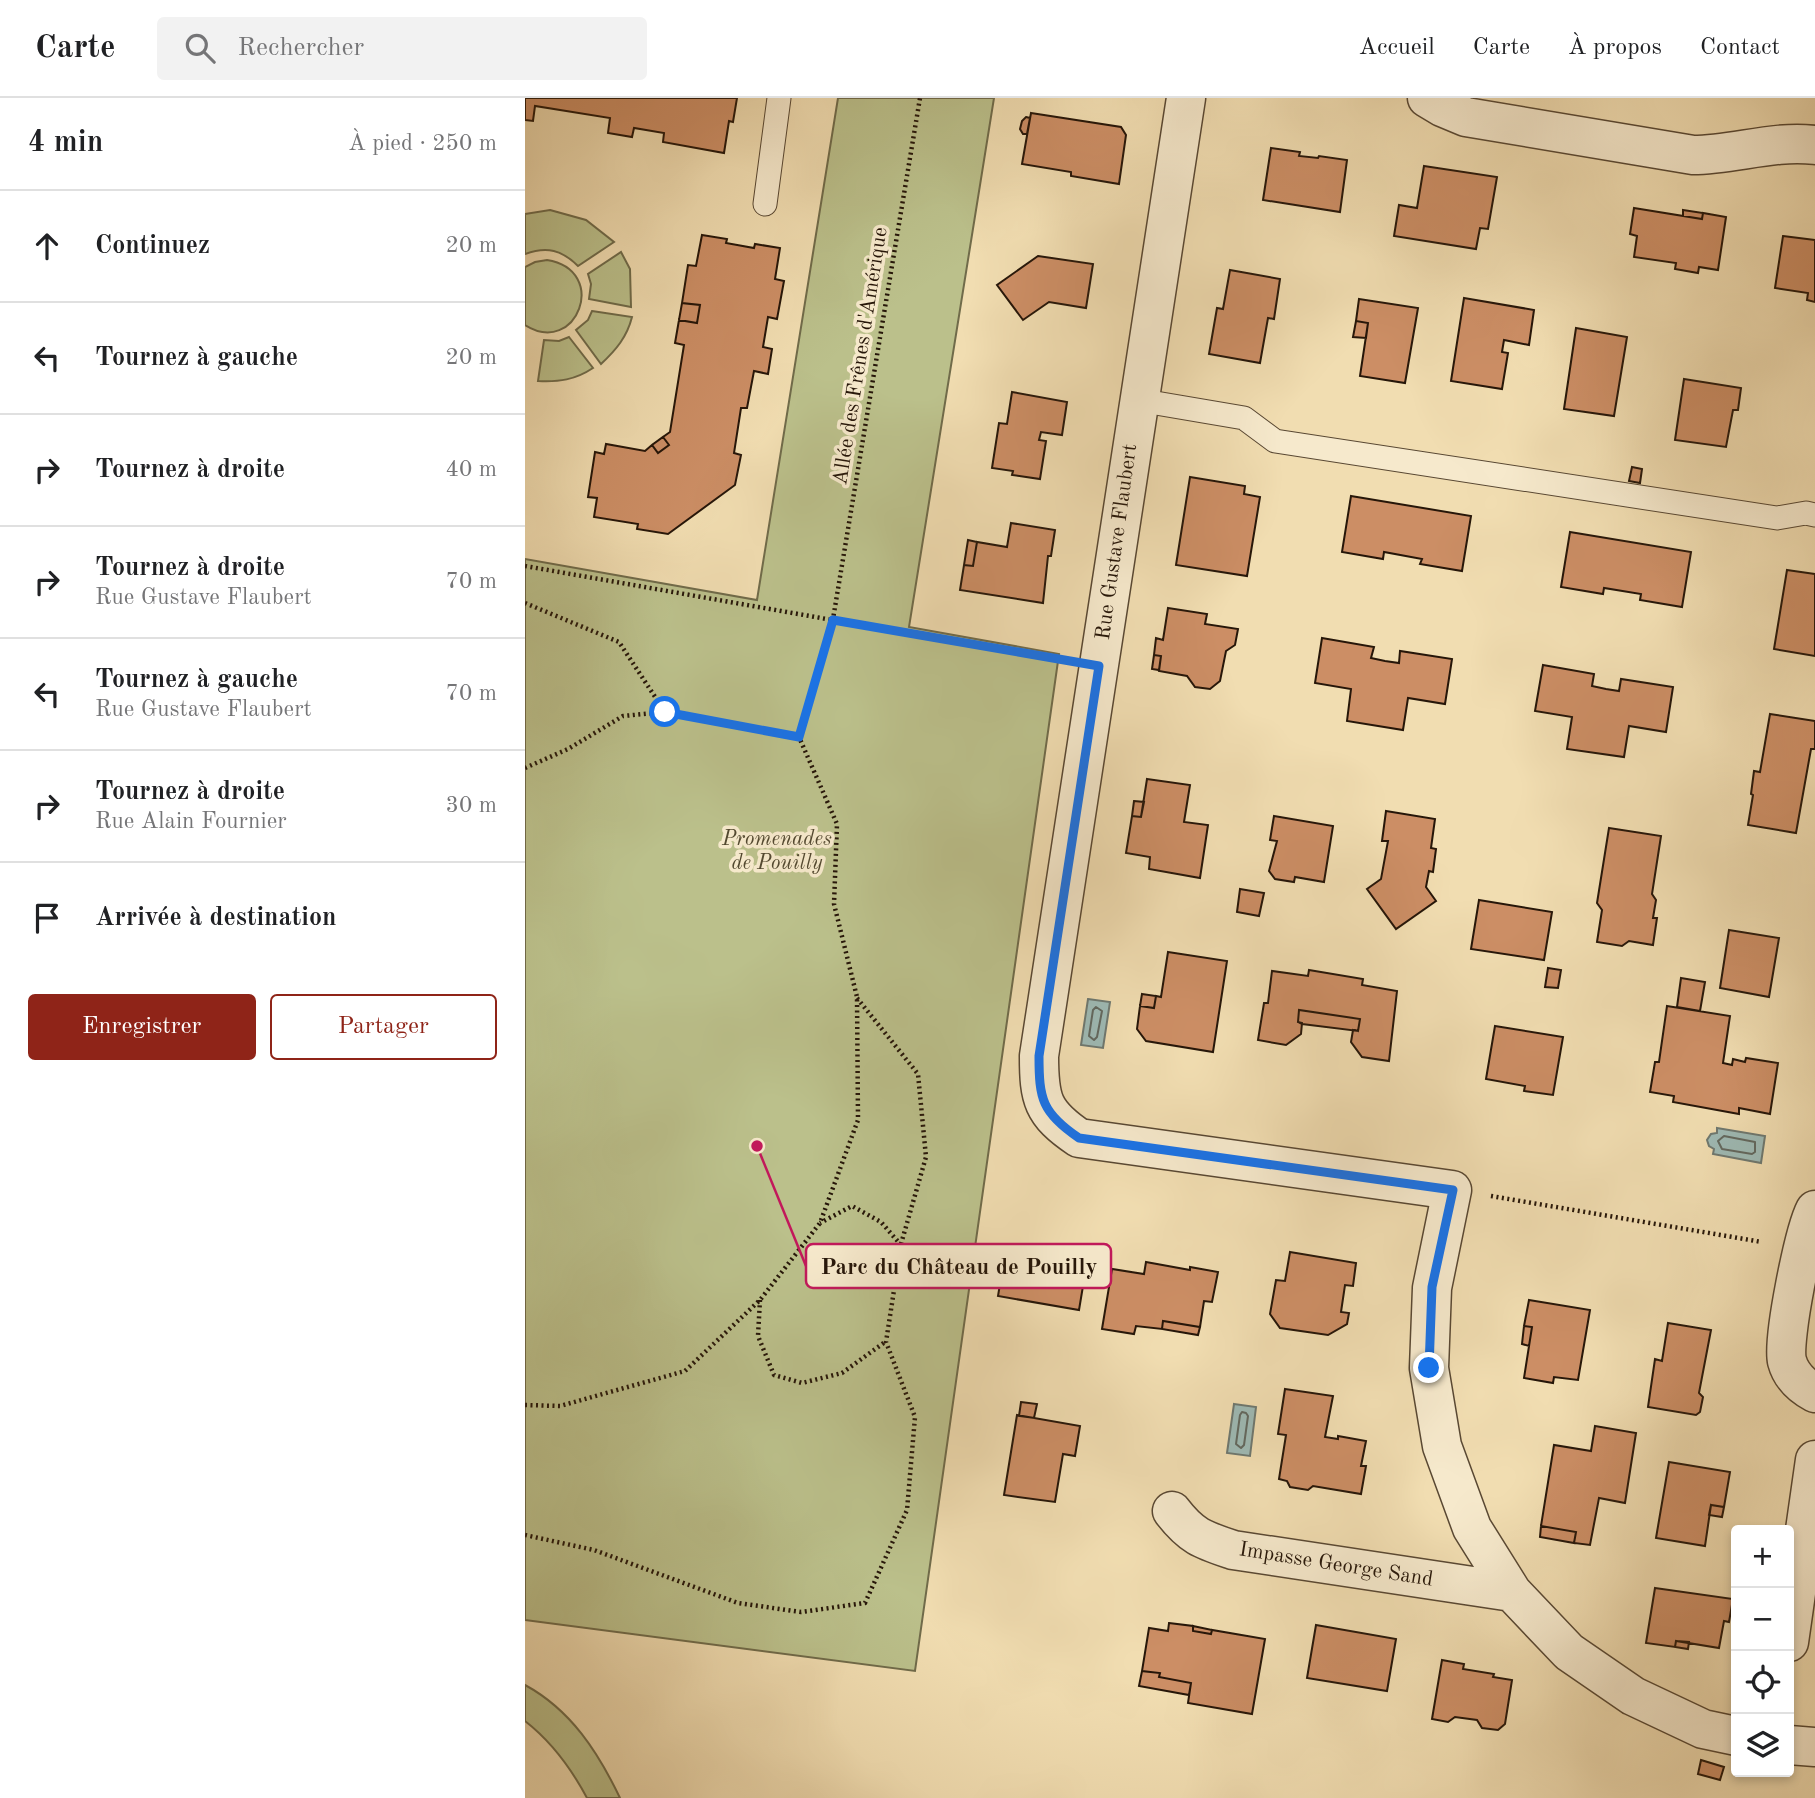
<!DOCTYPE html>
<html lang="fr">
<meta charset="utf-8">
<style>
body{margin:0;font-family:"Old Standard TT",serif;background:#f2f2f2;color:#202124}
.controls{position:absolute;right:21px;bottom:21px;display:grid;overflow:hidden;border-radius:7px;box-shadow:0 4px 10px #0003}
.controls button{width:63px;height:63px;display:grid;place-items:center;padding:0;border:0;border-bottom:2px solid #e0e0e0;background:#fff;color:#202124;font:35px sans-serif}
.stop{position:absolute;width:21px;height:21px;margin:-16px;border:5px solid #1a73e8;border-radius:50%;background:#fff}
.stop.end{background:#1a73e8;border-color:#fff;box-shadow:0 2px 7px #0008}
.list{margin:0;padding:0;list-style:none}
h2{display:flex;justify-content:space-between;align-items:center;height:91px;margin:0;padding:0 28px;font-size:30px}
h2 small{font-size:23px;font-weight:400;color:#757577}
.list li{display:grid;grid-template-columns:46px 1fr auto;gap:21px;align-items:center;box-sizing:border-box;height:112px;padding:0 28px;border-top:2px solid #e0e0e0}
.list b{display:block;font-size:26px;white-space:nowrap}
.list p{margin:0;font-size:23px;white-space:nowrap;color:#757577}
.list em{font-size:23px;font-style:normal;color:#757577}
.actions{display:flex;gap:14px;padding:21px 28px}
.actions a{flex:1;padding:16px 0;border:2px solid #8f2418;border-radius:7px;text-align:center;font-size:24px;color:#8f2418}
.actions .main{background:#8f2418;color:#fff}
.icon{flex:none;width:38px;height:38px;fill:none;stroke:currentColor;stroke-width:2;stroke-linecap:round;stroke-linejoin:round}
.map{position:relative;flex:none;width:1290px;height:1700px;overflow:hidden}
header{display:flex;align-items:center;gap:42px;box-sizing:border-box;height:98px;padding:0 35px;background:#fff;border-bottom:2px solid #e0e0e0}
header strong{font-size:33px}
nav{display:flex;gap:38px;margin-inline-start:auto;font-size:24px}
.search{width:490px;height:63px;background:#f2f2f2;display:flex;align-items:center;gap:18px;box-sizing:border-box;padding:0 24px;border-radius:7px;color:#757577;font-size:26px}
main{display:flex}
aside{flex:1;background:#fff}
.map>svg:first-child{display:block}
</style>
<header>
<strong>Carte</strong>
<div class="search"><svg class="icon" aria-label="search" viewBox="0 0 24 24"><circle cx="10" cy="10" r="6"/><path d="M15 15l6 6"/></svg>Rechercher</div>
<nav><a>Accueil</a><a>Carte</a><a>À propos</a><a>Contact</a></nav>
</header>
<main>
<aside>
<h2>4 min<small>À pied · 250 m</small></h2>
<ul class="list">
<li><svg class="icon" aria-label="ahead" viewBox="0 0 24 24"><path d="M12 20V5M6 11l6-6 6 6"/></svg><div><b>Continuez</b></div><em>20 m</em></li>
<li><svg class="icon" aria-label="left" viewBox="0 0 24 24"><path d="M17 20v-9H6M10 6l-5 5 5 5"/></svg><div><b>Tournez à gauche</b></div><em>20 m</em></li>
<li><svg class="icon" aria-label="right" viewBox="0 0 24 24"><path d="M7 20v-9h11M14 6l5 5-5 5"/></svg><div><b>Tournez à droite</b></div><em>40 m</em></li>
<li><svg class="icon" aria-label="right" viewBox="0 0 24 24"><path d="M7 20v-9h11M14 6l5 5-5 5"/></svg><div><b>Tournez à droite</b><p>Rue Gustave Flaubert</p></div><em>70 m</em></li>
<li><svg class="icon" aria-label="left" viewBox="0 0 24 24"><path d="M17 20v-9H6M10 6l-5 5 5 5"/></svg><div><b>Tournez à gauche</b><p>Rue Gustave Flaubert</p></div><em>70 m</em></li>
<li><svg class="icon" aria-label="right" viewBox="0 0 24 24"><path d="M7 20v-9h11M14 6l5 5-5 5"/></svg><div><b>Tournez à droite</b><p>Rue Alain Fournier</p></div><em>30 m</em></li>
<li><svg class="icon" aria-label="arrive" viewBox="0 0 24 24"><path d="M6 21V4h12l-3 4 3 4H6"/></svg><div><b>Arrivée à destination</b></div></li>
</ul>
<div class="actions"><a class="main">Enregistrer</a><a>Partager</a></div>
</aside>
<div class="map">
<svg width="1290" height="1700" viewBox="0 0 1290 1700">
<rect width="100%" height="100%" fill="#f1ddb1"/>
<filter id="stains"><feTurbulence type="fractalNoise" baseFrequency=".00286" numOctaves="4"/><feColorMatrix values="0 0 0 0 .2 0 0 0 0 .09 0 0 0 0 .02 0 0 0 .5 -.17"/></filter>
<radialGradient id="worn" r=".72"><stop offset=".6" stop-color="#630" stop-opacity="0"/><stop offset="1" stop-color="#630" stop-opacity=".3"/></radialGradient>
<path fill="#bbc08b" stroke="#706b4a" stroke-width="2" d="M 313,0 L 469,0 L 384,529 L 534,556 L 390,1573 L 0,1522 L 0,461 L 232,502 Z
M 25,112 L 61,122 L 89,144 L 53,168 C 37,152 22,148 0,156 L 0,116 Z
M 96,154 L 105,171 L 106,209 L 64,201 L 66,186 L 63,176 Z
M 22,162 C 85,172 52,260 0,227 L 0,169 L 10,164 Z
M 67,213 L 107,219 C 102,239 91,252 76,266 L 51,232 L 63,222 Z
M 44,239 L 68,270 C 50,282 34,284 13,283 L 19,242 L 34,243 Z
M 0,1587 C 46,1612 73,1654 95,1700 L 62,1700 C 46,1670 27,1644 0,1623 Z"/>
<path fill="#9ebab5" stroke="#6e7870" stroke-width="2" d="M 563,901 L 585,904 L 578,950 L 556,947 Z
M 1192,1030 L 1240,1038 L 1236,1065 L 1188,1056 L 1189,1051 L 1184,1048 L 1182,1042 L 1186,1036 L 1192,1035 Z
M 709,1306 L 731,1309 L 725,1358 L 702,1355 Z"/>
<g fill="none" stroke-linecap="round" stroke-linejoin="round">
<path stroke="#62685f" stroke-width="2" d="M 571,909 L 577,913 L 572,939 L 569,942 L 564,938 L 568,912 Z
M 1199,1038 L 1230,1044 L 1230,1054 L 1227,1056 L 1197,1051 L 1193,1043 Z
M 717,1314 L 721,1315 L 723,1318 L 719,1347 L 716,1350 L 711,1346 L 715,1317 Z"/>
</g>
<path fill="#cc8e65" stroke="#261609" stroke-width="2" d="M 0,0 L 212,0 L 208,24 L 204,23 L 199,55 L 138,44 L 139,35 L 109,30 L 107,39 L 83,35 L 85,20 L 10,8 L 8,23 L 0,22 Z
M 506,15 L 596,29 L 601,37 L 594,86 L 546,78 L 546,74 L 497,66 Z
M 501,19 L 505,20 L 502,36 L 498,36 L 495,31 L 497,23 Z
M 746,50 L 775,54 L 774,58 L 793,60 L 794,58 L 822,62 L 815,114 L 738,102 Z
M 899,68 L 972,79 L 963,131 L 955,130 L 951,151 L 869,138 L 874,107 L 892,110 Z
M 1109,110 L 1177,121 L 1178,115 L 1201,119 L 1193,172 L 1174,169 L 1173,175 L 1150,171 L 1151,165 L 1109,159 L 1112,138 L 1105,136 Z
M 1158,112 L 1178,115 L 1177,121 L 1158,118 Z
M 177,137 L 202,141 L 201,145 L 229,150 L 230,146 L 255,150 L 250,181 L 259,183 L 252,221 L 243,219 L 238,249 L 247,251 L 243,276 L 229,273 L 222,310 L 216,310 L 209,355 L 216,357 L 210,387 L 143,436 L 112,431 L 113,426 L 69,419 L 72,400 L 63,399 L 70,354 L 79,356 L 81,346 L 120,353 L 127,347 L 133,355 L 144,347 L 138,339 L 145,334 L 159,247 L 150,245 L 154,222 L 172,225 L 175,207 L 157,205 L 163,167 L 171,168 Z
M 1258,138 L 1290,142 L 1290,204 L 1282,202 L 1283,195 L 1250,190 Z
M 513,158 L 568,166 L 561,210 L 524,204 L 498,222 L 472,187 Z
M 705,172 L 755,181 L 749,221 L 743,220 L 735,265 L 684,256 L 692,210 L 698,211 Z
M 939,200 L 1009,212 L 1004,247 L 979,242 L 977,254 L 983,255 L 977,291 L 926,283 Z
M 834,201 L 893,210 L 880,285 L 835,278 L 843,225 L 831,223 Z
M 157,205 L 175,207 L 172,225 L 154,222 Z
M 831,223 L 843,225 L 841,240 L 828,239 Z
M 1051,230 L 1102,239 L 1089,318 L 1039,311 Z
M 1159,281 L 1216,290 L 1213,312 L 1208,312 L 1201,349 L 1150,342 Z
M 487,294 L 542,304 L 537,337 L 516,334 L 514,342 L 521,343 L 515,381 L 487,377 L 488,373 L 467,370 L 474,325 L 482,326 Z
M 138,339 L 144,347 L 133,355 L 127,347 Z
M 1107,369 L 1117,371 L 1115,385 L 1104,383 Z
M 665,379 L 720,388 L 719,396 L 735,399 L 722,478 L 651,467 Z
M 826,398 L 946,418 L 937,473 L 895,466 L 897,461 L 859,454 L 858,461 L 817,454 Z
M 486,425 L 530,432 L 526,458 L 523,458 L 518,505 L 435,492 L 439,467 L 448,468 L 452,444 L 482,449 Z
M 1045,434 L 1166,454 L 1157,509 L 1115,502 L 1116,496 L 1079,490 L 1078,496 L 1036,489 Z
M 443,442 L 452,444 L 448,468 L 439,467 Z
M 1262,472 L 1290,476 L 1290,558 L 1249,551 Z
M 643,510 L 682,516 L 680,526 L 713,531 L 710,547 L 701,553 L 695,583 L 685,591 L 670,589 L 662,578 L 634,573 L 636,558 L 629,557 L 631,540 L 638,542 Z
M 797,540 L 849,549 L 846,560 L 860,563 L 874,565 L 875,553 L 927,561 L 920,606 L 883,600 L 878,632 L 822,623 L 826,591 L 790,585 Z
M 629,557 L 636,558 L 634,572 L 627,571 Z
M 1018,567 L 1069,576 L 1067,588 L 1081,591 L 1094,593 L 1096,581 L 1148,589 L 1141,634 L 1104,628 L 1099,659 L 1042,651 L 1047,619 L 1010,613 Z
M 1245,616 L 1290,623 L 1290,651 L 1286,651 L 1271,735 L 1223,727 L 1228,697 L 1226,696 L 1229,673 L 1235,674 Z
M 622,681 L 665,687 L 659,724 L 683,727 L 675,780 L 624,771 L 625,759 L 601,755 L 607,718 L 616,719 Z
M 609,703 L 619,704 L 616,719 L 607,718 Z
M 861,713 L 910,721 L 906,750 L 911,751 L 908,774 L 904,773 L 901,789 L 911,803 L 871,831 L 842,791 L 856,781 L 863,743 L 857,743 Z
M 749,718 L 808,728 L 799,784 L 770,779 L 769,784 L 750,781 L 744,773 L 752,743 L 745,742 Z
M 1084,730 L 1136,738 L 1127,796 L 1131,802 L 1128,820 L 1132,820 L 1128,847 L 1104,843 L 1097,848 L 1072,844 L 1077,812 L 1072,805 Z
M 715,791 L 739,795 L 734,818 L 712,814 Z
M 954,802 L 1027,814 L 1019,862 L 946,851 Z
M 1204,832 L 1254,840 L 1244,899 L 1195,890 Z
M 643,854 L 702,863 L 688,954 L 621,943 L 612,931 L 615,908 L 629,910 L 631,898 L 636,899 Z
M 1023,870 L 1036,872 L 1033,890 L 1020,889 Z
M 784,872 L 838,881 L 837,887 L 872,893 L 864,963 L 837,959 L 826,944 L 828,932 L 833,933 L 835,921 L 774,912 L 773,924 L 777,925 L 776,936 L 761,947 L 733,942 L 739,905 L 743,905 L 747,873 L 783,878 Z
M 1156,880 L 1180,884 L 1175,913 L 1152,909 Z
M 617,896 L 631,898 L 629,910 L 615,908 Z
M 1142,908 L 1205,918 L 1198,965 L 1207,967 L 1208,961 L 1220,964 L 1221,960 L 1253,965 L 1245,1016 L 1214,1010 L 1214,1016 L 1148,1004 L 1149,998 L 1125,994 L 1130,964 L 1134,964 Z
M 774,912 L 835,921 L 833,933 L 777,926 L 773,924 Z
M 970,928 L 1038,939 L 1028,997 L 999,993 L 1000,988 L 961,981 Z
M 481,1150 L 504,1154 L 506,1150 L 544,1156 L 543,1161 L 562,1164 L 554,1212 L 473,1198 Z
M 765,1154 L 831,1165 L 828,1188 L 820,1187 L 816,1214 L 824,1215 L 822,1226 L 803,1237 L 755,1230 L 745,1216 L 751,1182 L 760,1183 Z
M 621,1164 L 665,1172 L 665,1169 L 693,1174 L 687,1204 L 679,1203 L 675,1229 L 638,1223 L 637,1231 L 611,1228 L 609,1236 L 577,1231 L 587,1171 L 619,1176 Z
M 1004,1202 L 1065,1212 L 1053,1282 L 1029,1279 L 1028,1285 L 999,1280 L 1007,1229 L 999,1228 Z
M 638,1223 L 675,1229 L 673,1237 L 637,1231 Z
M 1143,1225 L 1186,1232 L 1174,1295 L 1178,1299 L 1175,1314 L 1171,1317 L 1123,1309 L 1130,1261 L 1137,1263 Z
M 999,1228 L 1007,1229 L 1004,1248 L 997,1246 Z
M 760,1291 L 808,1298 L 800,1339 L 813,1341 L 813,1338 L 841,1343 L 836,1368 L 841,1368 L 836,1396 L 788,1388 L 783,1392 L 765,1389 L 762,1383 L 754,1381 L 761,1337 L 753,1336 Z
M 496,1304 L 512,1306 L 509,1320 L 494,1318 Z
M 492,1317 L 555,1328 L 550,1358 L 538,1356 L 530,1404 L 479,1397 Z
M 1070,1328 L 1111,1335 L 1100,1405 L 1074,1400 L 1065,1447 L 1049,1445 L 1051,1434 L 1016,1428 L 1029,1347 L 1066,1353 Z
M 1144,1364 L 1205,1374 L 1199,1409 L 1186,1407 L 1180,1448 L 1131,1440 Z
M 1186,1407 L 1199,1409 L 1197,1419 L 1184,1417 Z
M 1016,1428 L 1051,1434 L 1049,1445 L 1015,1439 Z
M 1130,1490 L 1208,1501 L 1204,1524 L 1199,1523 L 1194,1550 L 1151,1543 L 1150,1549 L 1121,1545 Z
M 644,1525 L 668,1528 L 668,1533 L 686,1536 L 687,1532 L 740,1541 L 727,1616 L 663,1605 L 666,1585 L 634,1579 L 635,1575 L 617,1573 L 624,1530 L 643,1533 Z
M 791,1527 L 871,1541 L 862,1593 L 782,1580 Z
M 668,1528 L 687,1532 L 686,1536 L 668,1533 Z
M 1151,1543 L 1164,1544 L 1163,1551 L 1150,1549 Z
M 917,1562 L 939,1566 L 938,1571 L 969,1576 L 968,1579 L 987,1582 L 980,1626 L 973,1632 L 957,1630 L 952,1622 L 930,1619 L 923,1624 L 907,1621 Z
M 617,1573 L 635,1575 L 634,1579 L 666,1585 L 664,1597 L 614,1588 Z
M 1176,1662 L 1199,1669 L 1195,1682 L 1173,1676 Z"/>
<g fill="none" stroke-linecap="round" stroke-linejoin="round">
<defs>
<path id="service" d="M 240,106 L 254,0
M 613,302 L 719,320 L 750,343 L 1252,420 L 1281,415 L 1290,417"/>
<path id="minor" d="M 661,0 L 514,958 C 514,1001 517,1015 554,1040 L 927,1092 L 907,1190 L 904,1270 L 917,1348 L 947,1430 L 987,1494 L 1044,1554 L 1108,1598 L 1178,1631 L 1211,1638
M 902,0 L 917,9 L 941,19 L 1168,57 C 1209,57 1248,42 1290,47
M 1290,1112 C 1279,1133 1257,1242 1262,1263 C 1266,1278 1277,1288 1290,1295
M 647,1413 C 667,1439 678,1442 708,1452 L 987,1494
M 1264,1544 L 1290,1362
M 1264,1647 L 1290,1649"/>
</defs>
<use href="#service" stroke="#594833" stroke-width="25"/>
<use href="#minor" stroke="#594833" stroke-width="41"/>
<path stroke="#261609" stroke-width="4.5" stroke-dasharray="2 3.5" stroke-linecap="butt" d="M 0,468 L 535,562
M 0,505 L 94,544 L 140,614 L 274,639
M 0,670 L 43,651 L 98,618 L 140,614
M 332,900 L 393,976 L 401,1059 L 376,1146
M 966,1098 L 1237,1144
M 235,1202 L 233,1238 L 249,1277 L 277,1285 L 317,1275 L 360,1244
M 0,1307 L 35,1308 L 160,1273 L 235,1202 L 295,1125 L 333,1022 L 332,899 L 309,806 L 312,726 L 274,639 L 308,521 L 395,0
M 0,1437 L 69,1452 L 213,1505 L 276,1514 L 340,1505 L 382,1412 L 390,1319 L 361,1244 L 376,1147 L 356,1124 L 327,1108 L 295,1125"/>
<use href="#service" stroke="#f6e9cc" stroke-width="23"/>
<use href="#minor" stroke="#f6e9cc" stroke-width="38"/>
</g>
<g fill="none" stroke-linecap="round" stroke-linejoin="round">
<path stroke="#1a73e8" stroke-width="9" d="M 140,614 L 274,639 L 308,522 L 574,568 L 514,958 C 514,1001 517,1015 554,1040 L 928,1092 L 907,1189 L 904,1270"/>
</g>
<g text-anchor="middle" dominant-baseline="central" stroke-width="7" stroke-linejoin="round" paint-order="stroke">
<g font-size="21" fill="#261609" stroke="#f6e9cc">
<text transform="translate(336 258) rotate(-81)">Allée des Frênes d'Amérique</text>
<text transform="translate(592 444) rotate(-82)">Rue Gustave Flaubert</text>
<text transform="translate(811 1467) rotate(9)">Impasse George Sand</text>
</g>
<g font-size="21" font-style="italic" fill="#534930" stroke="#f6e9cc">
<text x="252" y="741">Promenades<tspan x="252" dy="24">de Pouilly</tspan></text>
</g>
</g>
<path fill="none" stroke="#c2185b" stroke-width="2.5" d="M232 1048L281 1168"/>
<circle fill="#c2185b" stroke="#f6e9cc" stroke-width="2.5" cx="232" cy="1048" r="7"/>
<rect fill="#f6e9cc" stroke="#c2185b" stroke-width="2.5" x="281" y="1146" width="305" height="44" rx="7"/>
<g font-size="23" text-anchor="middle" font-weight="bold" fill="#261609">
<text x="434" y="1176">Parc du Château de Pouilly</text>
</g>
<rect width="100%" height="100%" filter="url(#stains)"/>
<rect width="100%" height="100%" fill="url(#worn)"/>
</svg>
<div class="controls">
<button>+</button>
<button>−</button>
<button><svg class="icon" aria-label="locate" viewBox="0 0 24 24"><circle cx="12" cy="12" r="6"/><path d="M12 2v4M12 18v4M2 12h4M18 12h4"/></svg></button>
<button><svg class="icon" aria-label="layers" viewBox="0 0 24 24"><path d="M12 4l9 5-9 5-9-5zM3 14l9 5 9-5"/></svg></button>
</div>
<div class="stop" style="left:140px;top:614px"></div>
<div class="stop end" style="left:904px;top:1270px"></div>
</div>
</main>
